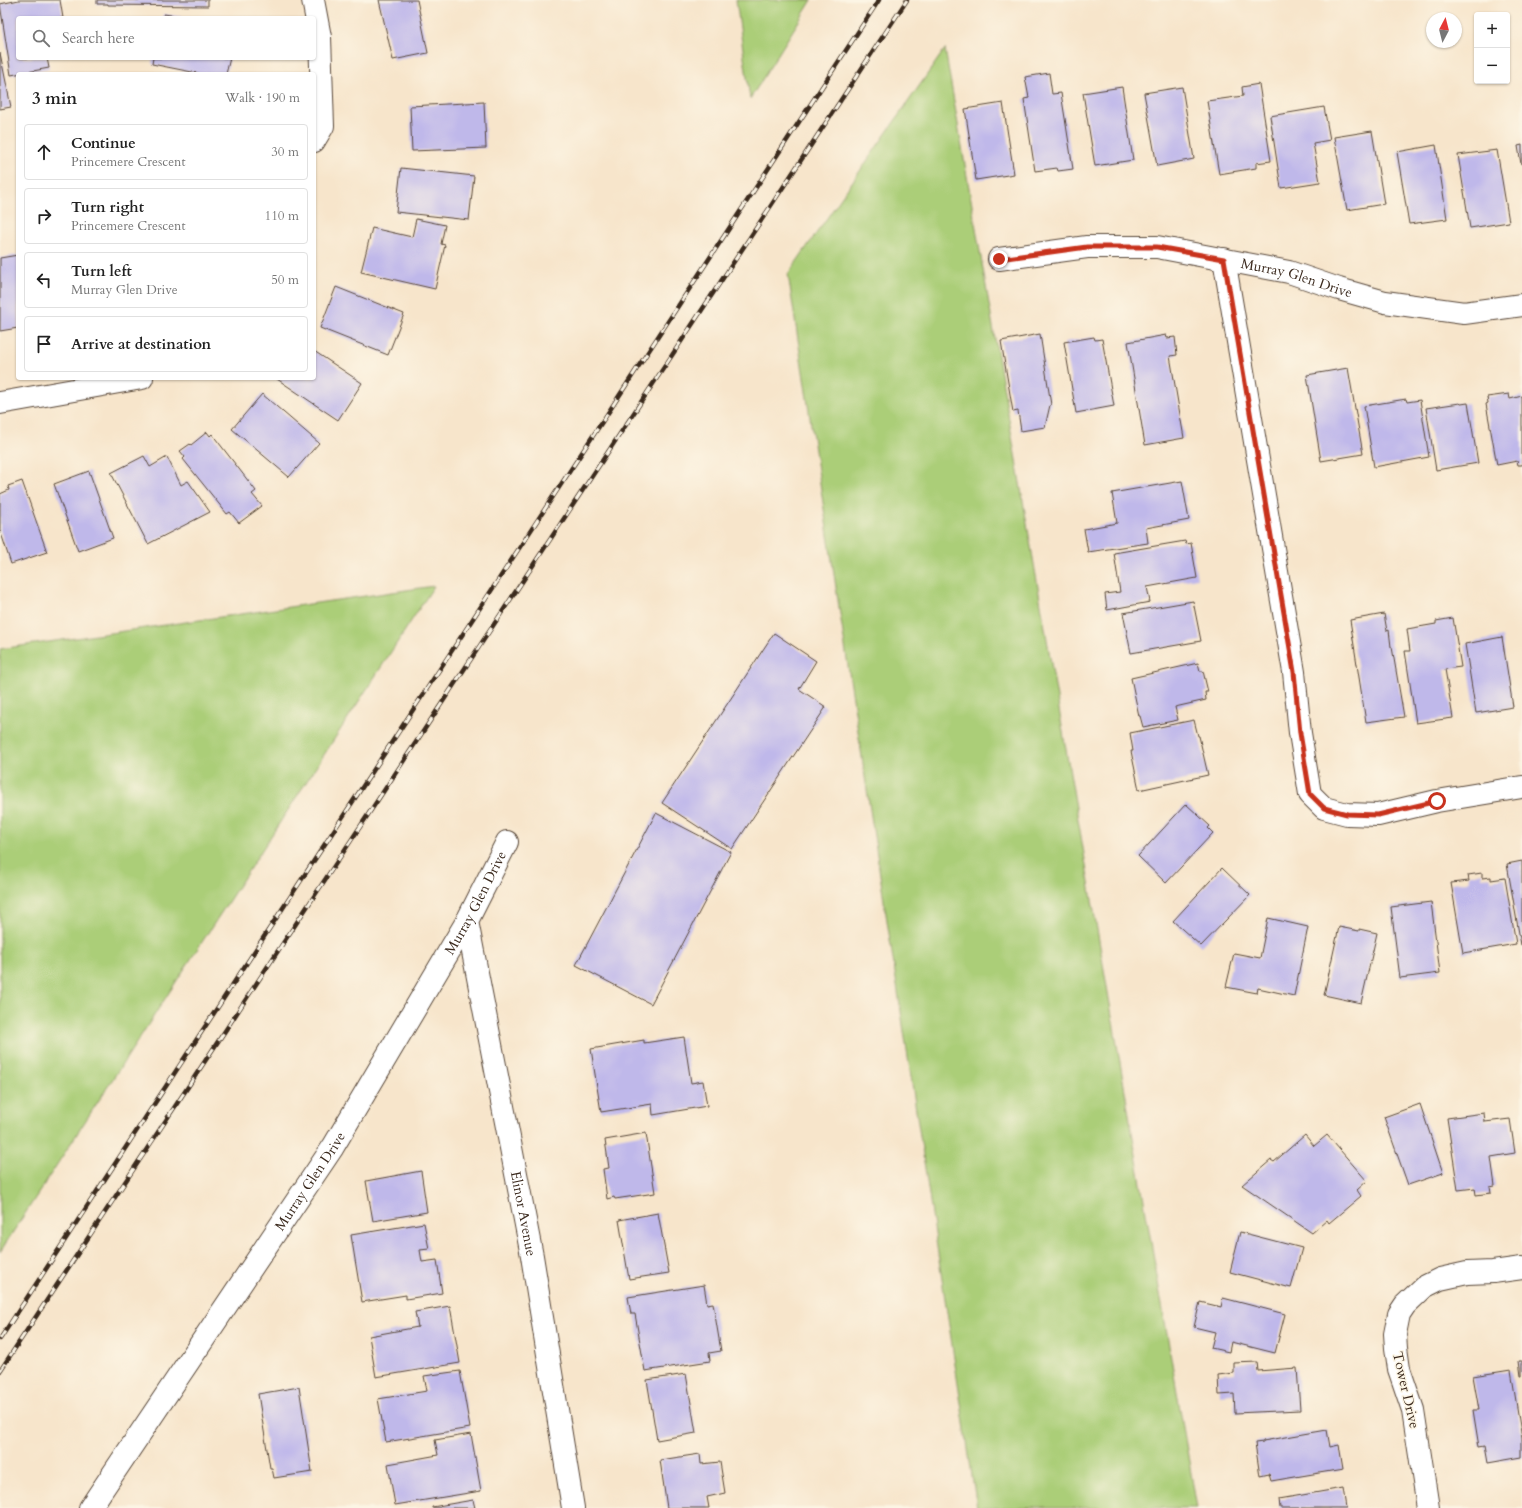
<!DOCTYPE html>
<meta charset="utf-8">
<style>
body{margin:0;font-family:Cardo,serif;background:#f2f2f2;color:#222}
.controls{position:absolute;right:12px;top:12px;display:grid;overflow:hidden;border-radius:4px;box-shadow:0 1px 3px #0004}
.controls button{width:36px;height:36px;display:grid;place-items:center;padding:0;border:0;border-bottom:1px solid #e0e0e0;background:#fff;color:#222;font:20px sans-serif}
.compass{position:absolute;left:1426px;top:12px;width:36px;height:36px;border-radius:50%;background:#fff;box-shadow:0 1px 3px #0004;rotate:7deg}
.stop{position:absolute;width:12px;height:12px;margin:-9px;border:3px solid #c8321e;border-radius:50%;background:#fff}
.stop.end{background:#c8321e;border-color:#fff;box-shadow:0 1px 4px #0008}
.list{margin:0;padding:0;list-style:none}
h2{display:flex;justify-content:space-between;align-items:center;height:52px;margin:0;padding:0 16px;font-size:17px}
h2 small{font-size:13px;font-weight:400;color:#767676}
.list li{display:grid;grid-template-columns:26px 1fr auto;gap:12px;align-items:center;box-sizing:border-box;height:56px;margin:0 8px 8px;padding:0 8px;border:1px solid #e0e0e0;border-radius:4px}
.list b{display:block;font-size:15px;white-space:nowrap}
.list p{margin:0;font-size:13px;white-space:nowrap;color:#767676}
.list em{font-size:13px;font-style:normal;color:#767676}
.icon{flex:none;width:22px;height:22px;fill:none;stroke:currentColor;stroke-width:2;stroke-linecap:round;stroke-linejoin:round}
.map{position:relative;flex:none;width:1522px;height:1508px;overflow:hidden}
.search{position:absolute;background:#fff;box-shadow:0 1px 3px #0004;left:16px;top:16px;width:300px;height:44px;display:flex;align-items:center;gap:10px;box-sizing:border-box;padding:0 14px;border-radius:4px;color:#767676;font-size:15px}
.panel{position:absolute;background:#fff;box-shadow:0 1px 3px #0004;left:16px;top:72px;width:300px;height:308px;border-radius:4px}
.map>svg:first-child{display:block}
</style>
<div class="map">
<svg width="1522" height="1508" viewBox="0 0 1522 1508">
<rect width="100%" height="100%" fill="#fcf5e5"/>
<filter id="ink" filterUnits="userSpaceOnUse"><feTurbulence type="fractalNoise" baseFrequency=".025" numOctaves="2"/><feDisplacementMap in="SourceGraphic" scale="8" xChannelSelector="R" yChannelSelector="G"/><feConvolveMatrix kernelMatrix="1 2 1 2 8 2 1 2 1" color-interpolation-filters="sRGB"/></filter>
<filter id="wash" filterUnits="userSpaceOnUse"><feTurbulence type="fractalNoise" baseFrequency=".012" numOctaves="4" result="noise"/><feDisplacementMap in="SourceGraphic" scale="16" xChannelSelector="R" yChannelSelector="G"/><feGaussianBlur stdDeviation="0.9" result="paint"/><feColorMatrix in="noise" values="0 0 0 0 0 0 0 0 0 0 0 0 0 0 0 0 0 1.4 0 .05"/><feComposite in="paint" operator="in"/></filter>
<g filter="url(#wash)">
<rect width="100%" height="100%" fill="#f7e5cb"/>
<path fill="#abce78" stroke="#737c4b" d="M 736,0 L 812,0 L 750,99 Z
M 945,49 L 1197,1508 L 977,1508 L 788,274 Z
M 434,586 L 0,1252 L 0,649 Z"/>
<g id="blocks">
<path fill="#bfb8ea" d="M 19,0 L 60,0 L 63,18 L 18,18 L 18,58 L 47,58 L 49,68 L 11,75 L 0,4 Z
M 97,0 L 208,0 L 208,6 L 108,5 L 108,4 L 97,4 Z
M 379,0 L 417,0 L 428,53 L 393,60 Z
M 164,14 L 183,17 L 183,18 L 163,18 Z
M 0,53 L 11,107 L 0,109 Z
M 153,58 L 230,58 L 226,74 L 202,74 L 152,64 Z
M 1049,73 L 1052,94 L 1061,93 L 1073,169 L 1058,171 L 1057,168 L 1035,171 L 1024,99 L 1029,98 L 1025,77 Z
M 1259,84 L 1271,161 L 1256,163 L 1256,168 L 1219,174 L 1207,101 L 1243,96 L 1242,87 Z
M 1122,87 L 1133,160 L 1095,166 L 1083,93 Z
M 1182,87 L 1194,159 L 1157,166 L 1144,93 Z
M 484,102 L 486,148 L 412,151 L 410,106 Z
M 1003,103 L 1014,174 L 976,180 L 965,109 Z
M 1324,107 L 1330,140 L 1313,143 L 1320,182 L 1281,188 L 1270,116 Z
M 1372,131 L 1384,204 L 1347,210 L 1334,137 Z
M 1436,145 L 1447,219 L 1409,224 L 1397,152 Z
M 1522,145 L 1522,164 L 1521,164 L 1518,146 Z
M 1497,150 L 1509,222 L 1470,228 L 1458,155 Z
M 401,168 L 474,176 L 469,220 L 396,212 Z
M 416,219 L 445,225 L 441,244 L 445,245 L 435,289 L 361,272 L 372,228 L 412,237 Z
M 18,255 L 18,328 L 0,331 L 0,258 Z
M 336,287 L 404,314 L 388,355 L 320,328 Z
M 1040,334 L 1051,405 L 1050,405 L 1045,427 L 1021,431 L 1018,411 L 1013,412 L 1001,341 Z
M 1166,335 L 1167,338 L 1175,337 L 1177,355 L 1170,356 L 1184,438 L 1145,445 L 1128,342 Z
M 1094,337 L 1095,340 L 1102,339 L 1114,406 L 1076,413 L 1064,342 Z
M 314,351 L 362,383 L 338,420 L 277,379 L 277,378 L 314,378 Z
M 1348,368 L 1363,454 L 1321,461 L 1307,375 Z
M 262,394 L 319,443 L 289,477 L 232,429 Z
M 1509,394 L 1510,399 L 1522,396 L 1522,465 L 1518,465 L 1517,461 L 1497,465 L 1486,404 L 1488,403 L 1487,397 Z
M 1406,399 L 1407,402 L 1420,400 L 1429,457 L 1374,467 L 1364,406 Z
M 1460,403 L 1461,404 L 1468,403 L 1478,463 L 1436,470 L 1426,408 Z
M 207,432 L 210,436 L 212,434 L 256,491 L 252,494 L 262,506 L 239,523 L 230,512 L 227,514 L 183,459 L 185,457 L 180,451 L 190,444 L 191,445 Z
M 144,456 L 150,467 L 167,457 L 181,485 L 188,481 L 210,512 L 148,544 L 111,473 Z
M 89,471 L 113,538 L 78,551 L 54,484 Z
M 22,481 L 47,552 L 11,564 L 0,530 L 0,494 L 9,490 L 8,486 Z
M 1182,481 L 1189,520 L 1146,528 L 1148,543 L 1088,552 L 1084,529 L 1117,523 L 1112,493 Z
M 1185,541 L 1186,544 L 1191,543 L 1197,578 L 1147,587 L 1150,602 L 1107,610 L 1105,594 L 1120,592 L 1114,553 Z
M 1193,601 L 1201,641 L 1131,653 L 1123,613 Z
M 1384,614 L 1387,631 L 1389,630 L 1391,647 L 1392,647 L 1404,717 L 1366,722 L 1350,620 Z
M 1453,618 L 1461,667 L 1445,669 L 1453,718 L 1416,723 L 1405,651 L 1410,651 L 1407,629 L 1436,624 L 1436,621 Z
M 774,633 L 816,661 L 799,689 L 826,707 L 732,849 L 662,803 Z
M 1502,637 L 1513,707 L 1476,713 L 1465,644 Z
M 1198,663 L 1200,671 L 1203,671 L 1208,692 L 1205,692 L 1206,700 L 1175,707 L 1178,720 L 1143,727 L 1140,716 L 1139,716 L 1131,678 Z
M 1194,720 L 1198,736 L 1199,736 L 1208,775 L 1139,790 L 1131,751 L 1133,751 L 1130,733 Z
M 1186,804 L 1210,826 L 1208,828 L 1213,833 L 1166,883 L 1138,856 Z
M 656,813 L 731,852 L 651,1004 L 576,965 Z
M 1522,861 L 1522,945 L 1521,945 L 1507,864 Z
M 1222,868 L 1250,895 L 1201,946 L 1173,921 Z
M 1482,873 L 1482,878 L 1491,877 L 1491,880 L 1505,878 L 1516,944 L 1463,953 L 1451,883 L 1469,881 L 1468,875 Z
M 1431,902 L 1440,973 L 1400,978 L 1391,907 Z
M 1268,918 L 1308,927 L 1294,996 L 1258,988 L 1257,993 L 1226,987 L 1234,953 L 1260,958 Z
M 1339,927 L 1359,931 L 1359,929 L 1377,933 L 1361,1003 L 1324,995 Z
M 684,1037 L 691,1083 L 703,1081 L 707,1106 L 653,1115 L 652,1104 L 601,1112 L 591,1049 L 644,1040 L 644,1043 Z
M 1420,1104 L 1443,1173 L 1408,1185 L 1384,1117 Z
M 1484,1113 L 1485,1122 L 1510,1119 L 1515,1153 L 1491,1157 L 1495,1186 L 1490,1187 L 1491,1193 L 1476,1195 L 1475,1188 L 1458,1190 L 1447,1118 Z
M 646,1133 L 655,1193 L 615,1199 L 614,1197 L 607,1199 L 603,1169 L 609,1168 L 605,1140 Z
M 1305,1135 L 1314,1146 L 1327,1135 L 1367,1181 L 1357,1190 L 1361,1196 L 1329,1223 L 1327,1220 L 1312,1233 L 1242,1185 L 1271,1160 L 1274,1162 Z
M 421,1171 L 427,1212 L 373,1221 L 366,1181 Z
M 658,1213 L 669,1273 L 629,1279 L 619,1220 Z
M 424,1223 L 429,1249 L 420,1250 L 422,1262 L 437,1260 L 442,1293 L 406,1299 L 406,1295 L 362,1302 L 351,1235 Z
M 1240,1232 L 1302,1248 L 1291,1288 L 1230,1272 Z
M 704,1285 L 707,1304 L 713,1303 L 721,1351 L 709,1353 L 710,1361 L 645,1371 L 635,1314 L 631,1314 L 628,1297 Z
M 1223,1298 L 1285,1314 L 1275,1353 L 1231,1342 L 1229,1352 L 1211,1348 L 1215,1332 L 1194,1327 L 1200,1302 L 1221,1307 Z
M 450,1306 L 460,1363 L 376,1377 L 369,1336 L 418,1327 L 415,1312 Z
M 1519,1361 L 1522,1361 L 1522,1376 L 1521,1376 Z
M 1257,1362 L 1258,1371 L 1297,1368 L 1300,1410 L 1235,1413 L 1234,1394 L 1219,1395 L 1218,1375 L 1234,1373 L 1234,1363 Z
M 1511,1370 L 1522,1439 L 1522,1457 L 1488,1463 L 1485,1446 L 1479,1447 L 1473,1410 L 1479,1410 L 1473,1376 Z
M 460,1371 L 470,1428 L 386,1442 L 378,1399 L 427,1391 L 424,1376 Z
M 686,1374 L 696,1433 L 657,1440 L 647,1380 Z
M 299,1387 L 312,1472 L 274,1478 L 272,1468 L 270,1468 L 258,1394 Z
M 1327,1430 L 1330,1447 L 1339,1445 L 1343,1469 L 1271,1481 L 1269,1474 L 1260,1476 L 1255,1443 L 1263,1442 L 1263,1441 Z
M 471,1434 L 481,1491 L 395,1505 L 388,1464 L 438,1455 L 435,1440 Z
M 700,1454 L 701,1464 L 720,1462 L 725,1493 L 707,1497 L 709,1508 L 667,1508 L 660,1460 Z
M 1343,1488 L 1346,1508 L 1280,1508 L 1279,1499 Z
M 473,1500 L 475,1508 L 432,1508 L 432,1507 Z"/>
</g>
</g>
<g filter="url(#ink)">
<use href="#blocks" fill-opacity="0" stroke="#574638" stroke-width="1"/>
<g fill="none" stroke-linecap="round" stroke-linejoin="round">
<defs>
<g id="minor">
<path d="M 313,0 L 320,37 L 323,126 L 314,141"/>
<path id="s1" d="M 999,259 L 1087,247 L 1157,247 L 1289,272 L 1339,289 L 1385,302 L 1464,313 L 1522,305"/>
<path d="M 1224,259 L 1294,672 L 1300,733 L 1310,794 L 1324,808 L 1347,814 L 1378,815 L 1437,801 L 1522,787"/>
<path d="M 0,403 L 142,378"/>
<path id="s2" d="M 467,921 L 532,1256 L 573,1508"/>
<path id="s3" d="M 90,1508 L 333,1147 L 467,921 L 507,842"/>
<path d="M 1428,1508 L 1413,1410 L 1399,1369 L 1396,1348 L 1395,1334 L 1399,1314 L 1405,1305 L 1424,1287 L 1440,1279 L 1467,1273 L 1493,1272 L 1522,1268"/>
</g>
</defs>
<use href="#minor" stroke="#574638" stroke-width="24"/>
<use href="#minor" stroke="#fff" stroke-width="22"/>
<defs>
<path id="rail" d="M 0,1339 L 879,0
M 0,1371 L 907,0"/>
</defs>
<use href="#rail" stroke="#3b2a1e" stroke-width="4.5"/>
<use href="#rail" stroke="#fcf5e5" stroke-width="3" stroke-dasharray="9" stroke-linecap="butt"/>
</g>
</g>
<g fill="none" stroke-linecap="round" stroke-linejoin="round" filter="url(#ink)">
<path stroke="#c8321e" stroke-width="5" d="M 999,259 L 1087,247 L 1157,247 L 1224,259 L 1294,672 L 1300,733 L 1310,794 L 1324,808 L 1347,814 L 1378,815 L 1437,801"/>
</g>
<g text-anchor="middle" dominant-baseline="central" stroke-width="3" stroke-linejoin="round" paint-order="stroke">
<g font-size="14" fill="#3b2a1e" stroke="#fcf5e5">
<text stroke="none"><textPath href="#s1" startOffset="302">Murray Glen Drive</textPath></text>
<text stroke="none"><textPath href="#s3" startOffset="718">Murray Glen Drive</textPath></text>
<text stroke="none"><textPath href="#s3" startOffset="394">Murray Glen Drive</textPath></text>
<text stroke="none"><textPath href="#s2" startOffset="298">Elinor Avenue</textPath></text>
<text transform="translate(1406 1390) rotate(77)">Tower Drive</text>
</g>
</g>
</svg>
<div class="controls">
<button>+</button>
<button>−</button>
</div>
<svg class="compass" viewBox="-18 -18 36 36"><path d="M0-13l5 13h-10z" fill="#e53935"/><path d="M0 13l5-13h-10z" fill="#767676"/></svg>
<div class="stop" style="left:1437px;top:801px"></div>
<div class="stop end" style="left:999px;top:259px"></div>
<div class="search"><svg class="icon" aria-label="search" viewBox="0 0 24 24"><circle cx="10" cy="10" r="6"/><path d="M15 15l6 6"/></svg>Search here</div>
<section class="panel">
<h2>3 min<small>Walk · 190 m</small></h2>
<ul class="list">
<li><svg class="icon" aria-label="ahead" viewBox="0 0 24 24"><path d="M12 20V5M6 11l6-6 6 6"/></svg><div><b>Continue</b><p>Princemere Crescent</p></div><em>30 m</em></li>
<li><svg class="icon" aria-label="right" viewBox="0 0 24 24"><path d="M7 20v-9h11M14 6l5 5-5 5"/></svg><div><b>Turn right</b><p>Princemere Crescent</p></div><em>110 m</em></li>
<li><svg class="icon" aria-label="left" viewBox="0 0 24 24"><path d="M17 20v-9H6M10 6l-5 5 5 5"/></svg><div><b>Turn left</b><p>Murray Glen Drive</p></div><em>50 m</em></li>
<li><svg class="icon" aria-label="arrive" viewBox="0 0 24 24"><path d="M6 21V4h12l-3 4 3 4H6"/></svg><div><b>Arrive at destination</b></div></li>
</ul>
</section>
</div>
